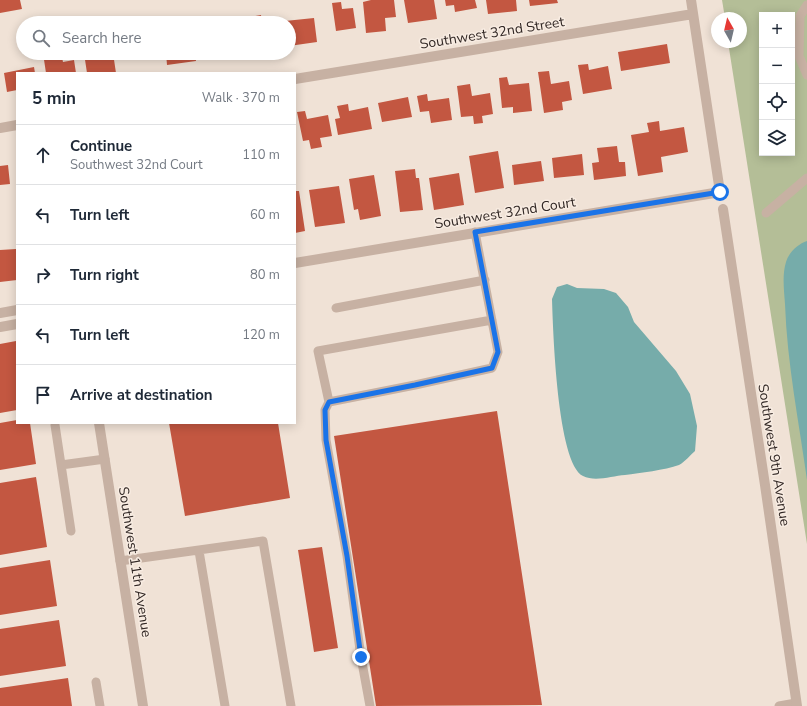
<!DOCTYPE html>
<meta charset="utf-8">
<style>
body{margin:0;font-family:"Nunito Sans",sans-serif;background:#f2f2f3;color:#1f2937}
.controls{position:absolute;right:12px;top:12px;display:grid;overflow:hidden;border-radius:0px;box-shadow:0 2px 10px #0003}
.controls button{width:36px;height:36px;display:grid;place-items:center;padding:0;border:0;border-bottom:1px solid #e0e1e3;background:#fff;color:#1f2937;font:20px sans-serif}
.compass{position:absolute;left:711px;top:12px;width:36px;height:36px;border-radius:50%;background:#fff;box-shadow:0 2px 10px #0003;rotate:352deg}
.stop{position:absolute;width:12px;height:12px;margin:-9px;border:3px solid #1a73e8;border-radius:50%;background:#fff}
.stop.end{background:#1a73e8;border-color:#fff;box-shadow:0 1px 4px #0008}
.list{margin:0;padding:0;list-style:none}
h2{display:flex;justify-content:space-between;align-items:center;height:52px;margin:0;padding:0 16px;font-size:17px}
h2 small{font-size:13px;font-weight:400;color:#747a83}
.list li{display:grid;grid-template-columns:26px 1fr auto;gap:12px;align-items:center;box-sizing:border-box;height:60px;padding:0 16px;border-top:1px solid #e0e1e3}
.list b{display:block;font-size:15px;white-space:nowrap}
.list p{margin:0;font-size:13px;white-space:nowrap;color:#747a83}
.list em{font-size:13px;font-style:normal;color:#747a83}
.icon{flex:none;width:22px;height:22px;fill:none;stroke:currentColor;stroke-width:2;stroke-linecap:round;stroke-linejoin:round}
.map{position:relative;flex:none;width:807px;height:706px;overflow:hidden}
.search{position:absolute;background:#fff;box-shadow:0 2px 10px #0003;left:16px;top:16px;width:280px;height:44px;display:flex;align-items:center;gap:10px;box-sizing:border-box;padding:0 14px;border-radius:22px;color:#747a83;font-size:15px}
.panel{position:absolute;background:#fff;box-shadow:0 2px 10px #0003;left:16px;top:72px;width:280px;height:352px;border-radius:0px}
.map>svg:first-child{display:block}
</style>
<div class="map">
<svg width="807" height="706" viewBox="0 0 807 706">
<rect width="100%" height="100%" fill="#f0e2d6"/>
<path fill="#b4be97" fill-rule="evenodd" d="M 722,0 L 807,0 L 807,544 L 728,42 L 741,42 L 741,18 L 725,18 ZM 762,15 L 792,15 L 792,153 L 762,153 Z"/>
<path fill="#76acaa" d="M 807,241 L 807,480 C 799,422 787,363 785,304 C 784,290 782,275 786,262 C 789,252 798,244 807,241 Z
M 567,284 L 577,288 L 604,289 L 616,293 L 628,307 L 634,322 L 676,371 L 690,394 L 697,426 L 695,451 C 690,455 685,462 679,465 C 665,470 640,473 625,475 C 612,476 595,482 583,476 C 557,463 553,329 552,299 L 557,287 Z"/>
<path fill="#c35741" d="M 0,0 L 20,0 L 22,9 L 0,13 Z
M 371,0 L 394,0 L 396,17 L 385,18 L 386,31 L 366,33 L 363,2 Z
M 404,0 L 434,0 L 437,19 L 408,23 Z
M 445,0 L 475,0 L 477,8 L 455,12 L 454,5 L 446,6 Z
M 486,0 L 516,0 L 517,11 L 488,14 Z
M 529,0 L 557,0 L 558,3 L 530,6 Z
M 341,2 L 342,9 L 353,8 L 356,28 L 336,31 L 332,3 Z
M 261,15 L 262,23 L 244,23 L 244,18 Z
M 221,17 L 222,23 L 202,23 L 202,20 Z
M 314,18 L 317,42 L 289,46 L 289,23 L 285,23 L 285,21 Z
M 667,44 L 670,63 L 621,71 L 618,52 Z
M 43,53 L 61,53 L 63,62 L 74,60 L 76,73 L 46,73 Z
M 84,53 L 113,53 L 116,73 L 87,73 Z
M 127,53 L 154,53 L 154,57 L 128,60 Z
M 166,53 L 195,53 L 196,61 L 167,65 Z
M 588,64 L 589,70 L 608,66 L 612,89 L 583,94 L 578,65 Z
M 34,67 L 35,73 L 17,73 L 17,90 L 7,92 L 4,73 Z
M 549,71 L 551,84 L 569,81 L 572,100 L 562,102 L 563,110 L 544,113 L 538,72 Z
M 507,77 L 509,85 L 529,83 L 532,111 L 513,113 L 513,107 L 502,108 L 499,78 Z
M 470,84 L 472,96 L 490,93 L 493,114 L 482,116 L 483,123 L 474,124 L 473,116 L 461,117 L 457,86 Z
M 427,94 L 428,101 L 449,98 L 452,120 L 431,123 L 429,111 L 420,112 L 417,96 Z
M 408,97 L 412,117 L 382,122 L 378,103 Z
M 348,104 L 349,111 L 368,107 L 372,129 L 338,135 L 335,119 L 340,118 L 337,106 Z
M 305,111 L 307,119 L 328,115 L 332,136 L 320,138 L 322,147 L 311,149 L 309,140 L 303,141 L 297,112 Z
M 659,121 L 660,131 L 684,127 L 688,152 L 661,157 L 663,172 L 638,176 L 631,135 L 649,132 L 647,123 Z
M 617,146 L 619,162 L 625,162 L 626,176 L 594,180 L 592,163 L 599,162 L 597,148 Z
M 498,151 L 504,188 L 475,193 L 469,156 Z
M 582,154 L 584,175 L 554,178 L 552,158 Z
M 541,161 L 544,181 L 514,185 L 512,165 Z
M 8,165 L 10,184 L 0,185 L 0,166 Z
M 415,169 L 416,178 L 419,178 L 423,210 L 400,212 L 395,171 Z
M 459,173 L 464,205 L 434,210 L 429,178 Z
M 374,175 L 381,216 L 360,220 L 358,209 L 354,210 L 349,179 Z
M 339,186 L 345,223 L 315,227 L 309,190 Z
M 295,191 L 299,191 L 305,231 L 295,233 Z
M 16,249 L 17,280 L 0,282 L 0,250 Z
M 16,341 L 17,410 L 0,413 L 0,344 Z
M 497,411 L 542,705 L 376,706 L 334,436 Z
M 17,420 L 17,423 L 30,423 L 36,464 L 0,470 L 0,423 Z
M 169,423 L 278,423 L 290,498 L 185,516 Z
M 36,477 L 47,547 L 0,555 L 0,483 Z
M 322,547 L 338,648 L 314,652 L 298,550 Z
M 50,560 L 57,606 L 0,615 L 0,568 Z
M 59,620 L 66,666 L 0,676 L 0,629 Z
M 68,678 L 72,706 L 0,706 L 0,688 Z"/>
<g fill="none" stroke-linecap="round" stroke-linejoin="round">
<path stroke="#c7b1a3" stroke-width="9" d="M 807,5 L 800,16 L 799,56 L 807,75
M 766,213 L 807,178
M 336,308 L 485,280
M 329,402 L 318,351 L 492,320
M 55,425 L 71,531
M 61,465 L 105,459
M 199,551 L 225,706
M 120,561 L 263,541 L 291,706
M 96,682 L 100,706
M 370,706 L 361,657 L 347,556 L 326,440 L 325,410 L 329,402 L 415,385 L 492,368 L 498,352 L 475,232
M 779,706 L 796,703"/>
<path stroke="#c7b1a3" stroke-width="10" d="M 295,79 L 693,14
M 0,128 L 17,125
M 723,209 L 765,485 L 797,706
M 295,263 L 720,192 L 691,0
M 0,313 L 17,310
M 0,327 L 17,324
M 99,423 L 143,706"/>
</g>
<g fill="none" stroke-linecap="round" stroke-linejoin="round">
<path stroke="#1a73e8" stroke-width="5" d="M 361,657 L 347,556 L 326,440 L 325,410 L 329,402 L 415,385 L 492,368 L 498,352 L 475,232 L 720,192"/>
</g>
<g text-anchor="middle" dominant-baseline="central" stroke-width="3" stroke-linejoin="round" paint-order="stroke">
<g font-size="14" fill="#322825" stroke="#f8ece2">
<text transform="translate(492 33) rotate(-9)">Southwest 32nd Street</text>
<text transform="translate(505 213) rotate(-9)">Southwest 32nd Court</text>
<text transform="translate(774 455) rotate(81)">Southwest 9th Avenue</text>
<text transform="translate(135 562) rotate(81)">Southwest 11th Avenue</text>
</g>
</g>
</svg>
<div class="controls">
<button>+</button>
<button>−</button>
<button><svg class="icon" aria-label="locate" viewBox="0 0 24 24"><circle cx="12" cy="12" r="6"/><path d="M12 2v4M12 18v4M2 12h4M18 12h4"/></svg></button>
<button><svg class="icon" aria-label="layers" viewBox="0 0 24 24"><path d="M12 4l9 5-9 5-9-5zM3 14l9 5 9-5"/></svg></button>
</div>
<svg class="compass" viewBox="-18 -18 36 36"><path d="M0-13l5 13h-10z" fill="#e53935"/><path d="M0 13l5-13h-10z" fill="#747a83"/></svg>
<div class="stop" style="left:720px;top:192px"></div>
<div class="stop end" style="left:361px;top:657px"></div>
<div class="search"><svg class="icon" aria-label="search" viewBox="0 0 24 24"><circle cx="10" cy="10" r="6"/><path d="M15 15l6 6"/></svg>Search here</div>
<section class="panel">
<h2>5 min<small>Walk · 370 m</small></h2>
<ul class="list">
<li><svg class="icon" aria-label="ahead" viewBox="0 0 24 24"><path d="M12 20V5M6 11l6-6 6 6"/></svg><div><b>Continue</b><p>Southwest 32nd Court</p></div><em>110 m</em></li>
<li><svg class="icon" aria-label="left" viewBox="0 0 24 24"><path d="M17 20v-9H6M10 6l-5 5 5 5"/></svg><div><b>Turn left</b></div><em>60 m</em></li>
<li><svg class="icon" aria-label="right" viewBox="0 0 24 24"><path d="M7 20v-9h11M14 6l5 5-5 5"/></svg><div><b>Turn right</b></div><em>80 m</em></li>
<li><svg class="icon" aria-label="left" viewBox="0 0 24 24"><path d="M17 20v-9H6M10 6l-5 5 5 5"/></svg><div><b>Turn left</b></div><em>120 m</em></li>
<li><svg class="icon" aria-label="arrive" viewBox="0 0 24 24"><path d="M6 21V4h12l-3 4 3 4H6"/></svg><div><b>Arrive at destination</b></div></li>
</ul>
</section>
</div>
